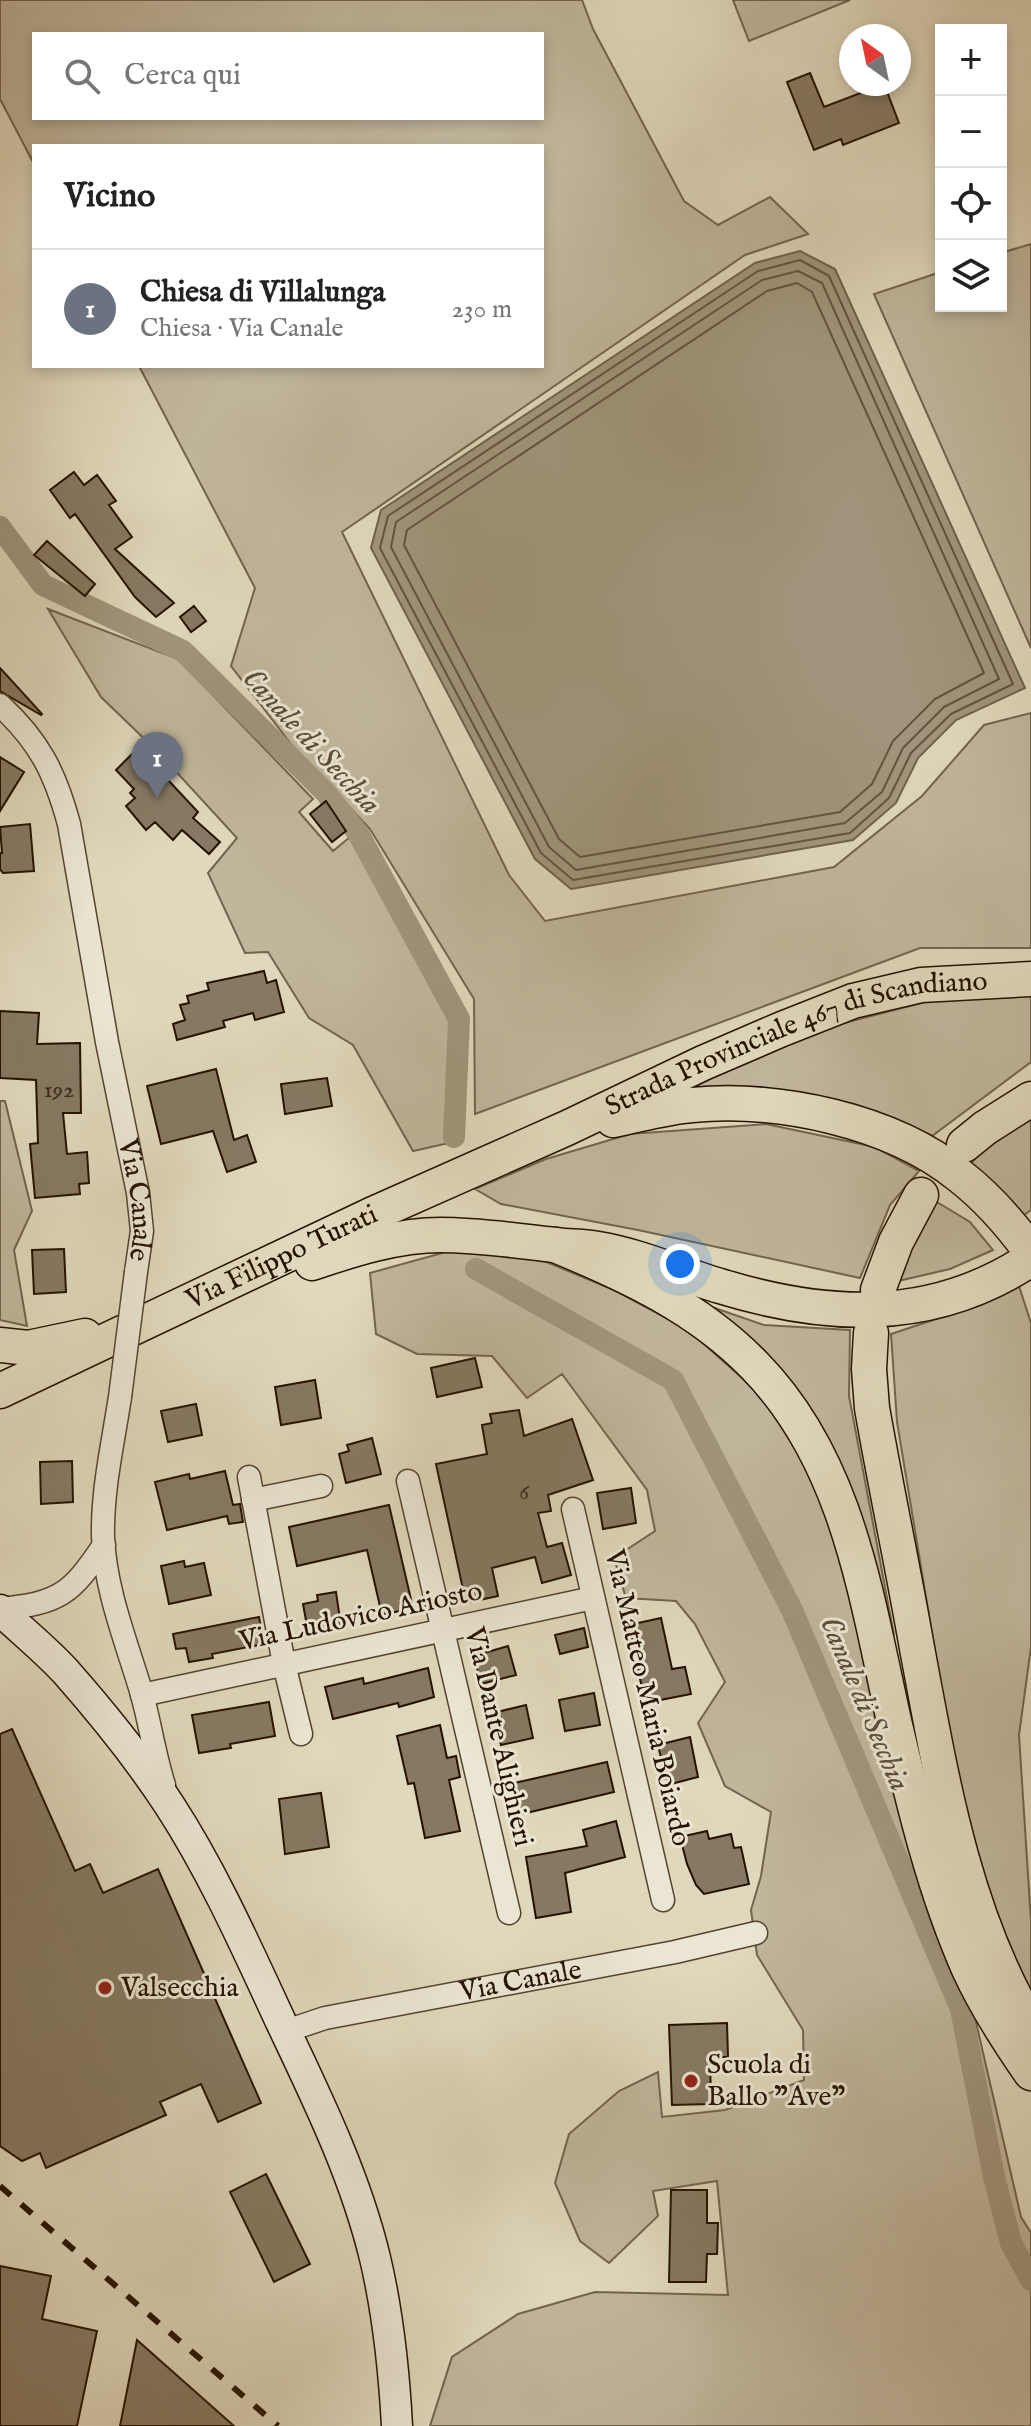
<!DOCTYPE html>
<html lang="it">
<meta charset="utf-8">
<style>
body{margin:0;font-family:"IM FELL English",serif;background:#f6f6f6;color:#222}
.controls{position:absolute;right:24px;top:24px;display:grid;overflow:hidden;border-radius:0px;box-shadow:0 4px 12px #0003}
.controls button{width:72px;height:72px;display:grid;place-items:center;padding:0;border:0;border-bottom:2px solid #e0e0e0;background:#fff;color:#222;font:40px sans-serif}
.compass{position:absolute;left:839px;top:24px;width:72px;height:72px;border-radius:50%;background:#fff;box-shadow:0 4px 12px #0003;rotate:327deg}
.you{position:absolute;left:680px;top:1264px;width:28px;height:28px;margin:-20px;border:6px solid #fff;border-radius:50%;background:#1a73e8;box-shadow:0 0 0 12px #1a73e833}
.badge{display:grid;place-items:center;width:52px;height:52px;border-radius:50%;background:#0b8043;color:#fff;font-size:26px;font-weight:700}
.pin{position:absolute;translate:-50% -66px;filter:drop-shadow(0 2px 4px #0008)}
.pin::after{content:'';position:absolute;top:42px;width:28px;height:24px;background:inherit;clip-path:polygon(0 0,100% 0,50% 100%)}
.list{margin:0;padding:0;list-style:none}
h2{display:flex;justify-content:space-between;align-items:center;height:104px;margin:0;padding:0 32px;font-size:34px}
h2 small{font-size:26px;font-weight:400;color:#767676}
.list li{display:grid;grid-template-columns:52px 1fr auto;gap:24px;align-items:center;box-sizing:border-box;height:120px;padding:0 32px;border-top:2px solid #e0e0e0}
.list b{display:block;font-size:30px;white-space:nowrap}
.list p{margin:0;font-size:26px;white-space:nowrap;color:#767676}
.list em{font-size:26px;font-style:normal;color:#767676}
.icon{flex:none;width:44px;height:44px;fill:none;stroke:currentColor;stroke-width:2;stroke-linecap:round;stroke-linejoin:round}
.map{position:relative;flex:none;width:1031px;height:2426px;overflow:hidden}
.search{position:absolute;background:#fff;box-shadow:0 4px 12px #0003;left:32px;top:32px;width:512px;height:88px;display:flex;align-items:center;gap:20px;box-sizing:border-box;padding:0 28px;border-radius:0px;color:#767676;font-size:30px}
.panel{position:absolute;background:#fff;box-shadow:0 4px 12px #0003;left:32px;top:144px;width:512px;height:224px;border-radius:0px}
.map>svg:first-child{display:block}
</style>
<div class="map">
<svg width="1031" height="2426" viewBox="0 0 1031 2426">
<rect width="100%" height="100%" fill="#e0d8bc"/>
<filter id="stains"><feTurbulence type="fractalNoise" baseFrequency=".0025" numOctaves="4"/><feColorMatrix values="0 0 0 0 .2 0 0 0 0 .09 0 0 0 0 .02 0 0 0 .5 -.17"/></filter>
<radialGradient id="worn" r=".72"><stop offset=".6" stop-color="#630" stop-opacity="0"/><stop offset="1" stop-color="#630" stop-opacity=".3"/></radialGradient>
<path fill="#c0b69c" stroke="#72644e" stroke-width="2" fill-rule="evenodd" d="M 0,0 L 582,0 L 593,29 L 684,201 L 718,225 L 770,197 L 808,234 L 745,255 L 342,532 L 509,875 L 545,921 L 834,867 L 922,796 L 984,725 L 1031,713 L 1031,948 L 920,948 L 475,1114 L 474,999 L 370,829 L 291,744 L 231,666 L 255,588 L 139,366 L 542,366 L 542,146 L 34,146 L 34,164 L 0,99 ZM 34,34 L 542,34 L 542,118 L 34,118 Z
M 733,0 L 850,0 L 749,41 Z
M 1031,244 L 1031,648 L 874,294 L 941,272 L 941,306 L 1001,306 L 1001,253 Z
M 48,609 L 178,659 L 313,799 L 299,812 L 333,851 L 350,837 L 453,1022 L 449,1143 L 413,1151 L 353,1045 L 309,1018 L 268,952 L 245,953 L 208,873 L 237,838 L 159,753 L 101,697 Z
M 1031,994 L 1031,1062 L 932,1136 L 854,1104 L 725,1086 L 686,1091 L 762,1052 L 844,1023 L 941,998 Z
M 0,1101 L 5,1101 L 32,1211 L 14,1250 L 27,1326 L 0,1320 Z
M 1031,1118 L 1031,1210 L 1021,1217 L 969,1165 L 992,1142 Z
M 766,1124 L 875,1147 L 919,1171 L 890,1205 L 860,1278 L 638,1230 L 501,1204 L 475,1189 L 546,1159 L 630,1134 Z
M 932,1199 L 970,1222 L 993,1250 L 950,1269 L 898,1281 Z
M 453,1250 L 527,1254 L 614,1290 L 687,1329 L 760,1394 L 808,1468 L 836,1544 L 919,1878 L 975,2018 L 1021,2217 L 1031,2233 L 1031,2426 L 430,2426 L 452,2357 L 518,2314 L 595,2292 L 728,2295 L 717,2181 L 653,2191 L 658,2216 L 609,2263 L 580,2241 L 555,2183 L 569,2134 L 619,2091 L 658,2072 L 662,2117 L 725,2110 L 804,2080 L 803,2030 L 757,1955 L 751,1910 L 761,1876 L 771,1812 L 725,1786 L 698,1723 L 725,1682 L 695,1624 L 676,1601 L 626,1598 L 614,1558 L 655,1531 L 647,1490 L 562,1374 L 527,1398 L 492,1356 L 417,1354 L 376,1334 L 370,1273 Z
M 1018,1283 L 1031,1323 L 1031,1647 L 1019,1735 L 1031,1921 L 1031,1996 L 993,1921 L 954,1766 L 897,1422 L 891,1334 L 957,1312 Z
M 706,1305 L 764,1325 L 850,1330 L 849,1396 L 894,1635 L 850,1507 Z"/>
<path fill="#a0957c" stroke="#6e614b" stroke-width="2" d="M 800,251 L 835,269 L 1025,688 L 956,720 L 918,758 L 896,803 L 853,840 L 571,889 L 535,859 L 371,548 L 381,510 L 755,263 Z"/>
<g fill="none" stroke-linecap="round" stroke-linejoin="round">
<path stroke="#62543e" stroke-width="2" d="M 800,260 L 829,276 L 1013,684 L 951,714 L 911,753 L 889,798 L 850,833 L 573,880 L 541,853 L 380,548 L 388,516 L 758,271 Z
M 798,271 L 822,283 L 999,679 L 944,707 L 903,748 L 882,792 L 845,823 L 576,870 L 549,847 L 391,547 L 396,522 L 762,280 Z
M 797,283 L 812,292 L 984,673 L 935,699 L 893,741 L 872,784 L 840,812 L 580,857 L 559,839 L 404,545 L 407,530 L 767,291 Z"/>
<path stroke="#a0957c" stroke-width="22" d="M 0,527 L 43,585 L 183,651 L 326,793 L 358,833 L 459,1019 L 454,1137
M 476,1269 L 673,1380 L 792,1610 L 961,2009 L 994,2177 L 1011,2243 L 1031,2280"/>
</g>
<path fill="#867962" stroke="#241201" stroke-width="2" d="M 810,73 L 824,107 L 884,84 L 899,123 L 843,145 L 841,139 L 814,150 L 787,82 Z
M 74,472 L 84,485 L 97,475 L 116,501 L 109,505 L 132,537 L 115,549 L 174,603 L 156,617 L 135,597 L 75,514 L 70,518 L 50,490 Z
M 47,541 L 95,584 L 85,596 L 34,555 Z
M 194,606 L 206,621 L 191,632 L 180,617 Z
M 0,668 L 42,714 L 41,715 L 0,691 Z
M 136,750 L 152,767 L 154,765 L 198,812 L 193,818 L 220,842 L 209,854 L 182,830 L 173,840 L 155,822 L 146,830 L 126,806 L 135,798 L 130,793 L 134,789 L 116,770 Z
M 0,757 L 24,772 L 0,811 Z
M 326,801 L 346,831 L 332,842 L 310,814 Z
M 30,824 L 34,871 L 3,873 L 0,869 L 0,853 L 2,853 L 0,827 Z
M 264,971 L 267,983 L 276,980 L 284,1012 L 255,1020 L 253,1013 L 223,1021 L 225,1027 L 177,1040 L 173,1024 L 185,1020 L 180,1005 L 189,1003 L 187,996 L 209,990 L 207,983 Z
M 0,1011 L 39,1013 L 37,1044 L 80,1043 L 81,1113 L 63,1113 L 67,1154 L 87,1152 L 89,1183 L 79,1184 L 80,1194 L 35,1198 L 30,1144 L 38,1143 L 36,1080 L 0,1078 Z
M 216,1069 L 234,1140 L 247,1135 L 256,1162 L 227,1172 L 213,1131 L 161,1144 L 147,1086 Z
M 327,1078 L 332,1106 L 285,1114 L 281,1084 Z
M 64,1249 L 66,1292 L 34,1294 L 32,1250 Z
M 475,1358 L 482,1387 L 437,1397 L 431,1368 Z
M 315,1380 L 321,1418 L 281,1425 L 275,1387 Z
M 196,1404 L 202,1435 L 168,1442 L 161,1411 Z
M 519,1410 L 524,1436 L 572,1419 L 593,1480 L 548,1495 L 551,1511 L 538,1513 L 547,1547 L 562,1543 L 571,1575 L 542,1583 L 535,1557 L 492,1568 L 498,1596 L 466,1603 L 436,1464 L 487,1454 L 482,1425 L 492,1423 L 490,1414 Z
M 372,1438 L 381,1474 L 346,1483 L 339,1454 L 349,1451 L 347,1445 Z
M 72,1461 L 73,1502 L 41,1504 L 40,1462 Z
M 225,1471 L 233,1505 L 240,1504 L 243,1522 L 229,1524 L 227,1516 L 167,1530 L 155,1482 L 189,1474 L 190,1479 Z
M 631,1488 L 636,1523 L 603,1529 L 597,1493 Z
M 389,1505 L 413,1608 L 382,1615 L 367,1550 L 297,1566 L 289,1527 Z
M 184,1561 L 185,1567 L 204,1563 L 211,1595 L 169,1604 L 161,1566 Z
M 336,1592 L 341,1626 L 308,1631 L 303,1604 L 318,1601 L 317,1595 Z
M 259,1617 L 264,1644 L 212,1654 L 213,1658 L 189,1662 L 186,1648 L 176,1649 L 173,1634 Z
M 661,1618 L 672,1669 L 685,1667 L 691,1694 L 645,1703 L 629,1625 Z
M 584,1628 L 588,1647 L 560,1654 L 555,1635 Z
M 508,1646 L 516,1675 L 481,1684 L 474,1656 Z
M 428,1668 L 434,1697 L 399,1707 L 398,1703 L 333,1719 L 325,1687 L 363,1678 L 364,1684 Z
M 594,1693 L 600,1725 L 565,1731 L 559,1700 Z
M 269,1702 L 275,1736 L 230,1744 L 231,1748 L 199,1753 L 192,1715 Z
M 526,1705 L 533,1738 L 501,1745 L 493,1713 Z
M 440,1725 L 447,1758 L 456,1756 L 460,1777 L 449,1780 L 460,1831 L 425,1838 L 414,1783 L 408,1784 L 397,1736 Z
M 12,1729 L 75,1871 L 90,1864 L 103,1893 L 158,1869 L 261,2103 L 218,2122 L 201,2084 L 160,2102 L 166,2115 L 46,2168 L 40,2153 L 22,2161 L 0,2146 L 0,1734 Z
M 690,1737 L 698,1777 L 671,1784 L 670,1778 L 666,1779 L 658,1745 Z
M 607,1762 L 614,1792 L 518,1815 L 510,1784 Z
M 321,1793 L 329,1847 L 285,1854 L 279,1799 Z
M 616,1821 L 625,1857 L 565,1873 L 571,1912 L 536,1918 L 526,1857 L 587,1846 L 583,1830 Z
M 707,1831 L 709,1839 L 731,1834 L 734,1848 L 741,1847 L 749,1884 L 704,1894 L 696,1885 L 687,1864 L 680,1837 Z
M 727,2023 L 728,2057 L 710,2057 L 711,2104 L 672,2105 L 669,2025 Z
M 266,2174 L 310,2264 L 274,2282 L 230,2192 Z
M 671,2190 L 707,2190 L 707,2223 L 718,2223 L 717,2254 L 707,2254 L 706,2282 L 669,2282 Z
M 0,2266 L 51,2276 L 42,2319 L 97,2331 L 77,2426 L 0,2426 Z
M 137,2340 L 234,2426 L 120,2426 Z"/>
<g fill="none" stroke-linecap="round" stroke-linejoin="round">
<defs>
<g id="minor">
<path id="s1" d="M 0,705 C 40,742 55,773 69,824 L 107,1042 L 138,1193 L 142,1231 L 136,1272"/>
<path d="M 120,1397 C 113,1443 102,1490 103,1537 C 105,1589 126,1641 141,1691 C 150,1722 154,1754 164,1785"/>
<path d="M 249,1477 L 284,1664 L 301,1734"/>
<path d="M 408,1481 L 509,1913"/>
<path d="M 253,1500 L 321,1486"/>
<path d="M 573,1509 L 663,1900"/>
<path d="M 0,1609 C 60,1603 71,1594 104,1545"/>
<path d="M 142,1695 L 593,1598"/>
<path id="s2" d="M 286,2031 L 325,2018 L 675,1952 L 756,1933"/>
</g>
<path id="secondary" d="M 0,1610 C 22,1631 46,1650 66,1672 C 103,1714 140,1760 170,1806 C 214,1874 247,1949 281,2022 C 317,2098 355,2175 375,2258 C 388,2313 394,2370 397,2426"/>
<g id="primary">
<path d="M 613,1120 C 639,1115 666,1107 692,1105 C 778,1097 891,1120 960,1176 C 987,1197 1010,1223 1031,1252"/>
<path d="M 964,1145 L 985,1128 L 1031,1099"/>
<path d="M 555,1245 C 628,1275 699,1308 755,1366 C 848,1461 866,1596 894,1721 C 914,1805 934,1890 969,1969 C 986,2006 1008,2040 1031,2073"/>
<path d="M 312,1263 C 353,1249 397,1235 441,1235 C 480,1235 518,1241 556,1245 C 570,1247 584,1246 598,1249 C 640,1256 679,1274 720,1286 C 824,1318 927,1324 1023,1264"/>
<path d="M 878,1290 L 896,1242 L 921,1195"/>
<path d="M 871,1333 L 869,1369 L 872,1408 C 886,1488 903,1568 917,1648 C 941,1776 963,1913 1031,2026"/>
<path d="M 0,1345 L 28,1348 L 85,1336"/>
<path id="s3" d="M 0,1391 L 371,1215 L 567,1128 L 703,1063 L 782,1029 L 853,1001 L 921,985 L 1031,979"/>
</g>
</defs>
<use href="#minor" stroke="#534430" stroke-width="25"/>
<use href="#secondary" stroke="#241201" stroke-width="33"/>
<use href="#primary" stroke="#241201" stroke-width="37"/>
<use href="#minor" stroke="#ebe6d3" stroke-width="22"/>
<use href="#secondary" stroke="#ebe6d3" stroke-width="30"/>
<use href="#primary" stroke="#e0d8bc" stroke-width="34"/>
<path stroke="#241201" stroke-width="6" stroke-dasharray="14 14" stroke-linecap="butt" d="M 0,2186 L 278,2426"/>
<defs>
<path id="minor-bridge" d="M 120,1397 L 136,1272"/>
</defs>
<use href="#minor-bridge" stroke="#534430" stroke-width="25" stroke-linecap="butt"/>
<use href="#minor-bridge" stroke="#ebe6d3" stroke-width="22"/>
</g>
<g fill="#8f2418" stroke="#ebe6d3" stroke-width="3">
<circle cx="105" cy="1988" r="8"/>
<circle cx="691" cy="2081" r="8"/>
</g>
<g text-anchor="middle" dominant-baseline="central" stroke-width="6" stroke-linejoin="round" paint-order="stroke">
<g font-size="24" fill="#3c2c19">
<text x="59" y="1090">192</text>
<text x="524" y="1492">6</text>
</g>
<g font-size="28" fill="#241201" stroke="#ebe6d3">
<text stroke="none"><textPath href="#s3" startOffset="872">Strada Provinciale 467 di Scandiano</textPath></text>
<text stroke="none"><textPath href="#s1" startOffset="522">Via Canale</textPath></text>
<text stroke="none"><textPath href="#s3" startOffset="312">Via Filippo Turati</textPath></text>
<text transform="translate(361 1617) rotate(-12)">Via Ludovico Ariosto</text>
<text transform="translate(647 1698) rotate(77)">Via Matteo Maria Boiardo</text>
<text transform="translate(498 1737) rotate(77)">Via Dante Alighieri</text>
<text stroke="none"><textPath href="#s2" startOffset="240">Via Canale</textPath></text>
</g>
<g font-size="28" fill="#241201" stroke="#ebe6d3" text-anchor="start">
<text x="121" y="1988">Valsecchia</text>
<text x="707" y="2065">Scuola di<tspan x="707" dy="32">Ballo "Ave"</tspan></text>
</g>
<g font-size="30" font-style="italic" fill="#5c4d38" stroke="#ebe6d3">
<text transform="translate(311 742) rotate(47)">Canale di Secchia</text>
<text transform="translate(864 1704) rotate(67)">Canale di Secchia</text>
</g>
</g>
<rect width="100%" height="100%" filter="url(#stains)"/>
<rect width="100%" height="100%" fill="url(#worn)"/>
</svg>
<div class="controls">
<button>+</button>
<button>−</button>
<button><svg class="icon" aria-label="locate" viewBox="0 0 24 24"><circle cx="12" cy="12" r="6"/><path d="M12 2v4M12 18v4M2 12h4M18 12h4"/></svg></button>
<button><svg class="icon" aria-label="layers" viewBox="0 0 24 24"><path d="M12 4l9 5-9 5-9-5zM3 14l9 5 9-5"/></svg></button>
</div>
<svg class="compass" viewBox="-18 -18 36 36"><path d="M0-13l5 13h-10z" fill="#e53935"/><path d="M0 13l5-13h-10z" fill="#767676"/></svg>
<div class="you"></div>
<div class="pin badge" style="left:157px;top:798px;background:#6b7280">1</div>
<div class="search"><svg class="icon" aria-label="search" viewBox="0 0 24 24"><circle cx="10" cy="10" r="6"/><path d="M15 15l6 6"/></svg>Cerca qui</div>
<section class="panel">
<h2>Vicino<small></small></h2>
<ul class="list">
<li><span class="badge" style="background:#6b7280">1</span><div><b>Chiesa di Villalunga</b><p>Chiesa · Via Canale</p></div><em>230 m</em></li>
</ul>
</section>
</div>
